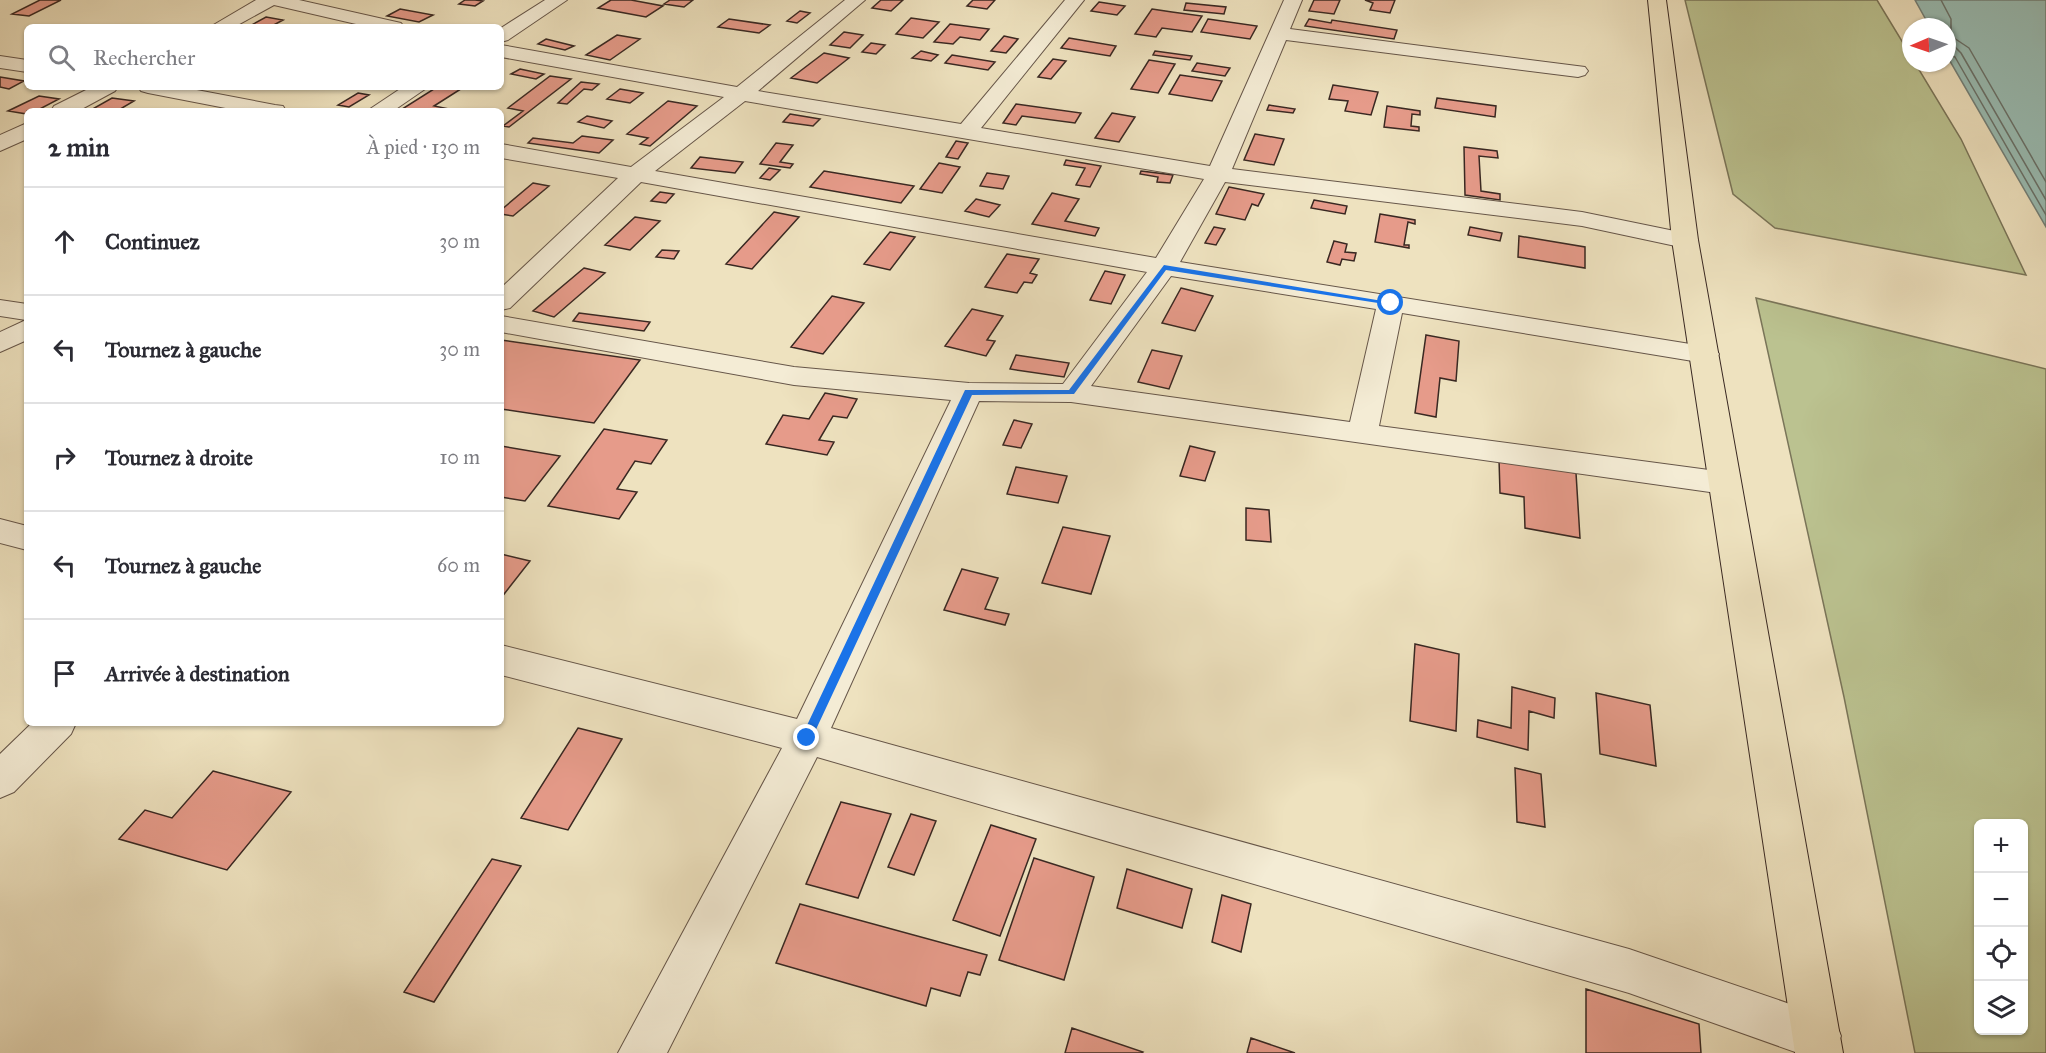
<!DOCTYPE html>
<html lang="fr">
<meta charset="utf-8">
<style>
body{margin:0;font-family:"IM FELL Great Primer",serif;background:#f2f2f3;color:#2b2b33}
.controls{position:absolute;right:18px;bottom:18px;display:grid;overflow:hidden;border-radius:9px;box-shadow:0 2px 4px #0004}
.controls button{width:54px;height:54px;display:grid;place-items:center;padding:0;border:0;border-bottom:2px solid #e1e1e2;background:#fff;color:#2b2b33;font:30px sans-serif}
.compass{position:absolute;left:1902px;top:18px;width:54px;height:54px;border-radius:50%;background:#fff;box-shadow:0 2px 4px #0004;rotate:268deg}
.stop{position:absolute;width:18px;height:18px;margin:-14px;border:4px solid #1a73e8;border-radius:50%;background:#fff}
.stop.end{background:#1a73e8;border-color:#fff;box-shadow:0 2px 6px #0008}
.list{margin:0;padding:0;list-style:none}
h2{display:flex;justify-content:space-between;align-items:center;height:78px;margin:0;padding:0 24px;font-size:26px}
h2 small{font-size:20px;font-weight:400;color:#7c7c81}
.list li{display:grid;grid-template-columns:39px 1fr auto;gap:18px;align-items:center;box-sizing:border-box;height:108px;padding:0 24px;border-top:2px solid #e1e1e2}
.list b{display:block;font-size:22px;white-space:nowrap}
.list em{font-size:20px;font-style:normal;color:#7c7c81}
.icon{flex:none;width:33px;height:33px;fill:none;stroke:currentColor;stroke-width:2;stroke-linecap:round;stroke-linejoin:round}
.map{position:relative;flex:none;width:2046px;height:1053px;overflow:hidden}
.search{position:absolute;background:#fff;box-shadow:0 2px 4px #0004;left:24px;top:24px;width:480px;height:66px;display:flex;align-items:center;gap:15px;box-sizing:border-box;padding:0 21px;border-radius:9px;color:#7c7c81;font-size:22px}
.panel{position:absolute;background:#fff;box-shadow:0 2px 4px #0004;left:24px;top:108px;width:480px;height:618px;border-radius:9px}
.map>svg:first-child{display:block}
</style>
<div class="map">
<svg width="2046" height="1053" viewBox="0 0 2046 1053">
<rect width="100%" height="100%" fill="#eee2bf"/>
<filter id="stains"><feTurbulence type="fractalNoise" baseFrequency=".00333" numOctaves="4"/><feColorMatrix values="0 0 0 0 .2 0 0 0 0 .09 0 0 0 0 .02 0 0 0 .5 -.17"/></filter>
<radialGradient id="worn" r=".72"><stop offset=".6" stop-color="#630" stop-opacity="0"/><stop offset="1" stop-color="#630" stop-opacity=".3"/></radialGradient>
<path fill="#bbc290" stroke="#7a7559" stroke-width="1.5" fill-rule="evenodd" d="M 1685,0 L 1877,0 L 1911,56 L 1911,63 L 1915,63 L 1961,139 L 2026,275 L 1775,228 L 1733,194 Z
M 1756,298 L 2046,369 L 2046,1053 L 1915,1053 L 1844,697 ZM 1978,824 L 2024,824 L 2024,1030 L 1978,1030 Z"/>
<path fill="#99bdb4" stroke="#73817a" stroke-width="1.5" d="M 1915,0 L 2046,0 L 2046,227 L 1947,56 L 1947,27 L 1930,27 Z"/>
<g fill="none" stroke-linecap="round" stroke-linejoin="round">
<path stroke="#69726b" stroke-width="1.5" d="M 1941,0 L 1951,19 L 1951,36 L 1969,48 L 2046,182
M 1947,46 L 1955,47 L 1961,53 L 2046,200
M 1947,54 L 1955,57 L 2046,215"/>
</g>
<path fill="#e69b8a" stroke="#392822" stroke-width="1.5" d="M 40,0 L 61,0 L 29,16 L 12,14 Z
M 465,0 L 475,0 L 483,1 L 475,6 L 459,4 Z
M 611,0 L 631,0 L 663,6 L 646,17 L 598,8 Z
M 670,0 L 693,0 L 684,7 L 664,4 Z
M 881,0 L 903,0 L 891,11 L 872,8 Z
M 973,0 L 995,0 L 987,9 L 967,6 Z
M 1314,0 L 1340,0 L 1334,14 L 1309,11 Z
M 1365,0 L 1395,0 L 1390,13 L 1370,10 L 1373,3 Z
M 1099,2 L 1125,6 L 1117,15 L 1091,11 Z
M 1186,3 L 1226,7 L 1224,14 L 1184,10 Z
M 400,9 L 433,15 L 419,22 L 387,16 Z
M 1152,9 L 1172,12 L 1202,16 L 1192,32 L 1162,28 L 1156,37 L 1135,34 Z
M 800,11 L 810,13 L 797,23 L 787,21 Z
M 266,17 L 283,20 L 270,27 L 248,27 Z
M 911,18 L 939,22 L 923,38 L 896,34 Z
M 729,19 L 770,25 L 759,33 L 718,27 Z
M 1208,19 L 1257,26 L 1250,39 L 1201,32 Z
M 1309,19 L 1331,23 L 1332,20 L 1397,30 L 1394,39 L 1305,26 Z
M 950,24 L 989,29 L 980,40 L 960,37 L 953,44 L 934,42 Z
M 844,32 L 863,35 L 850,48 L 830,45 Z
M 617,35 L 640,39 L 610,60 L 586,55 Z
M 1004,36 L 1018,39 L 1006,53 L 991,51 Z
M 1069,38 L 1116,46 L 1110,56 L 1061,48 Z
M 546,39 L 574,46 L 565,50 L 538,44 Z
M 871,43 L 885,45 L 876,54 L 862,52 Z
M 921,51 L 938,55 L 931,61 L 912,58 Z
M 1155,51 L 1192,56 L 1190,60 L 1153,55 Z
M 824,53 L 849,58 L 817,83 L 791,78 Z
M 952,55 L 995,62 L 988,70 L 945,63 Z
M 1053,59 L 1066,61 L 1051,79 L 1038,77 Z
M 1149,60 L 1175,64 L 1158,93 L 1131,89 Z
M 1197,63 L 1230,68 L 1225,76 L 1192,71 Z
M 520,69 L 544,74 L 536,79 L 511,74 Z
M 1180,75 L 1222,81 L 1212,101 L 1169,94 Z
M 550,76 L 571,79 L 509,127 L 503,126 L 523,111 L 508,108 Z
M 0,77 L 24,81 L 9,89 L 0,87 Z
M 581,82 L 599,84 L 592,90 L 584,89 L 567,104 L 558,103 Z
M 1333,85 L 1378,92 L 1371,115 L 1345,111 L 1348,101 L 1329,99 Z
M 437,87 L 464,87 L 434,106 L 459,111 L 399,111 Z
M 620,89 L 643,93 L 630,103 L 607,99 Z
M 358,93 L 369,95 L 349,107 L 338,105 Z
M 39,96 L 59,99 L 36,111 L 27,111 L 27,114 L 8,111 Z
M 112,98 L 134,101 L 117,111 L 89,111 Z
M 1437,98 L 1496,106 L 1495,117 L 1435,108 Z
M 668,101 L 697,106 L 650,146 L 640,144 L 648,138 L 627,134 Z
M 1016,104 L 1081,113 L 1075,123 L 1022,116 L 1016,125 L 1003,123 Z
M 1269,105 L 1295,109 L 1293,113 L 1267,110 Z
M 1387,106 L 1420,111 L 1420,115 L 1412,114 L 1411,126 L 1419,127 L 1419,131 L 1384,127 Z
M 1112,113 L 1135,117 L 1119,142 L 1095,138 Z
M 790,114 L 820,119 L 813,126 L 783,122 Z
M 587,116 L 612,121 L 604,128 L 578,122 Z
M 1255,134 L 1284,139 L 1274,165 L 1244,160 Z
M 582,136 L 613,140 L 599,153 L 528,143 L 533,138 L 573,143 Z
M 956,141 L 968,143 L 958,159 L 946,157 Z
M 776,143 L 793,145 L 780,162 L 793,164 L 790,168 L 760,164 Z
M 1464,147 L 1497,151 L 1498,158 L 1479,156 L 1481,191 L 1500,194 L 1500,200 L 1465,195 Z
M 700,157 L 743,162 L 735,173 L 691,168 Z
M 1066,160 L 1101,166 L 1090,187 L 1076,185 L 1085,168 L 1064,165 Z
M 939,163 L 960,167 L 942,193 L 920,189 Z
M 769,168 L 780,170 L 770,180 L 760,178 Z
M 824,171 L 914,186 L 901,203 L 810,187 Z
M 1141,171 L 1173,175 L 1170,183 L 1157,182 L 1158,177 L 1140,174 Z
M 987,173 L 1009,176 L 1003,189 L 980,186 Z
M 533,183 L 549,186 L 513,216 L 501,214 L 501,210 Z
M 1229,187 L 1264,194 L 1258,206 L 1252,204 L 1245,220 L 1216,214 Z
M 660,192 L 674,194 L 666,203 L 651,201 Z
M 1052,193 L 1079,199 L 1065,221 L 1099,228 L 1095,236 L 1032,224 Z
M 976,199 L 1000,205 L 989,217 L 965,211 Z
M 1314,200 L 1347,206 L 1345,214 L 1311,208 Z
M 774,212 L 799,217 L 752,269 L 726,264 Z
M 1380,214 L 1415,220 L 1415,224 L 1408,222 L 1404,245 L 1409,245 L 1409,248 L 1375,242 Z
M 635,217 L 660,221 L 630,250 L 605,245 Z
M 1214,227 L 1225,229 L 1216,245 L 1205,243 Z
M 1470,227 L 1502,233 L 1500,241 L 1468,235 Z
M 890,232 L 915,237 L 890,270 L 864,264 Z
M 1519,236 L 1585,247 L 1585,268 L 1518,257 Z
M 1334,241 L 1347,244 L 1345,252 L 1356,253 L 1354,261 L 1342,259 L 1340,265 L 1327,262 Z
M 662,250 L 679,251 L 674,259 L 656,257 Z
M 1007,254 L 1039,259 L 1030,273 L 1037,275 L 1032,283 L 1024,282 L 1017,293 L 985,287 Z
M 584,268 L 605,273 L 554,317 L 533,311 Z
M 1105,271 L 1125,275 L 1111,304 L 1090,300 Z
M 1181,288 L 1213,296 L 1195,331 L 1162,323 Z
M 832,296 L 864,303 L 823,354 L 791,347 Z
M 972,309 L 1003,316 L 987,340 L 995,341 L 986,356 L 945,346 Z
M 579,313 L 650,322 L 644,331 L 573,321 Z
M 1426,335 L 1459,341 L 1456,381 L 1440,378 L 1436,417 L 1415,413 Z
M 501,340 L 640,360 L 594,423 L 501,409 Z
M 1152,350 L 1182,356 L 1169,389 L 1138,382 Z
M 1016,355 L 1069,363 L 1064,377 L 1010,369 Z
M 825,393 L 857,399 L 847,418 L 833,416 L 819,440 L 834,442 L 827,455 L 766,444 L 783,415 L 809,419 Z
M 1014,420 L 1032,424 L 1021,448 L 1003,445 Z
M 604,429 L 667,440 L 651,464 L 635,461 L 617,489 L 637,492 L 619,519 L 548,506 Z
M 501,446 L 560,456 L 525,501 L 501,497 Z
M 1190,446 L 1215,452 L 1205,481 L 1180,476 Z
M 1499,459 L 1576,473 L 1580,538 L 1525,528 L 1524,497 L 1500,493 Z
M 1016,467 L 1067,476 L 1058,503 L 1007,494 Z
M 1246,508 L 1269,510 L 1271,542 L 1246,540 Z
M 1063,527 L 1110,536 L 1091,594 L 1042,583 Z
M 501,554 L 530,561 L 501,598 Z
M 962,569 L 998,578 L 985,609 L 1009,614 L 1005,625 L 944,610 Z
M 1415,644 L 1459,654 L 1456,731 L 1410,721 Z
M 1512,687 L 1555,698 L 1554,718 L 1529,711 L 1528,750 L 1477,737 L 1478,720 L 1511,728 Z
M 1596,693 L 1650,705 L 1656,766 L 1600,754 Z
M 578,728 L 622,739 L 568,830 L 521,818 Z
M 1515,768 L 1541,774 L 1545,827 L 1517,822 Z
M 213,771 L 291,792 L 227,870 L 119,839 L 145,810 L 172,818 Z
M 841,802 L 891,814 L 858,898 L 806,884 Z
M 911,814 L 936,821 L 914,875 L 888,867 Z
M 991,825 L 1036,839 L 1000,936 L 953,920 Z
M 1034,858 L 1094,877 L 1064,980 L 999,960 Z
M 492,859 L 521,866 L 434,1002 L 404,992 Z
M 1127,869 L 1192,889 L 1182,928 L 1117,908 Z
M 1222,895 L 1251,904 L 1241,952 L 1212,942 Z
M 800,904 L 987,955 L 980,975 L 968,972 L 960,996 L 931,988 L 926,1006 L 776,963 Z
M 1586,989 L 1699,1024 L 1701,1053 L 1586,1053 Z
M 1072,1028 L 1143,1052 L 1142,1053 L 1065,1053 Z
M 1251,1038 L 1295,1053 L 1247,1053 Z"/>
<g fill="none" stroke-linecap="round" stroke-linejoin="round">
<defs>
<path id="street" d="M 256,0 L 299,0 L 401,23 L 404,27 L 369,27 L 274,5 L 234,27 L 210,27 Z
M 545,0 L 567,0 L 508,40 L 501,42 L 501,28 Z
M 845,0 L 865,0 L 758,91 L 961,124 L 1065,0 L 1084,0 L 981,128 L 1210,166 L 1284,0 L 1302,0 L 1290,29 L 1585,67 L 1588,71 L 1585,75 L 1578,77 L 1286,40 L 1232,169 L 1582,212 L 1694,235 L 1698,240 L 1694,245 L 1685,248 L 1582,226 L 1225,182 L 1180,262 L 1715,348 L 1719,354 L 1715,360 L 1705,363 L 1402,313 L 1379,426 L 1724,472 L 1735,475 L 1740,483 L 1735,491 L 1724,494 L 1071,402 L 979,401 L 831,728 L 1629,949 L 1834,1019 L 1841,1036 L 1834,1053 L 1798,1053 L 1629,993 L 817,757 L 667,1053 L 618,1053 L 782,748 L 501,675 L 501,645 L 797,719 L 951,400 L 794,385 L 501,332 L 501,316 L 794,367 L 969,383 L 1063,384 L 1147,272 L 641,182 L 510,308 L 501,310 L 501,288 L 618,178 L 501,158 L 501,144 L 631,167 L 724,97 L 501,57 L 501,45 L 737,87 ZM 745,101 L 1204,179 L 1156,258 L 655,171 ZM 1171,276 L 1376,309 L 1350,422 L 1091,386 Z
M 0,56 L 27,60 L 27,72 L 0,68 Z
M 92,87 L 118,87 L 115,91 L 78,111 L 51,111 L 54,106 Z
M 138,87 L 181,87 L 275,105 L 283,106 L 286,111 L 241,111 L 148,93 L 141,91 Z
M 403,87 L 428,87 L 393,111 L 367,111 Z
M 27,123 L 27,139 L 0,151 L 0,135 Z
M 0,300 L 27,304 L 27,340 L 0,352 L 0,332 L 26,320 L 0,316 Z
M 0,519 L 27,526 L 27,550 L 0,543 Z
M 32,723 L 76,723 L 71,734 L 14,792 L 0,798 L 0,754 Z"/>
<path id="primary" d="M 1648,0 L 1666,0 L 1698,240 L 1843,1053 L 1795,1053 L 1672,240 Z"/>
</defs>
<use href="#street" stroke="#665649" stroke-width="2"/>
<use href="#primary" stroke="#392822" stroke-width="2"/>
<use href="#street" fill="#f4ecd5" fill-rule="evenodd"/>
<use href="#primary" fill="#eee2bf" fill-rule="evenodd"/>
</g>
<path fill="#1a73e8" d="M 1164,265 L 1395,303 L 1391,305 L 1166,270 L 1074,394 L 972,395 L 812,738 L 807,743 L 803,742 L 801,738 L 965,390 L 1069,390 Z"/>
<rect width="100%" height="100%" filter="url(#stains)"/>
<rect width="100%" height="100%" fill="url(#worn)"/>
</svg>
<div class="controls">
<button>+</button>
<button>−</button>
<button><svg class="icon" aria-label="locate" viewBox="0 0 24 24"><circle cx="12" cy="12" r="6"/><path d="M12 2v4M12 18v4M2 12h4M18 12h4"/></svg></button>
<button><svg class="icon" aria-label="layers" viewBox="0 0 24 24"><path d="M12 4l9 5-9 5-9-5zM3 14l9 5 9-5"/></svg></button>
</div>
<svg class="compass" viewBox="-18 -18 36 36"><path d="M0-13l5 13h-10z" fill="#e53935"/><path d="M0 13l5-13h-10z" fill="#7c7c81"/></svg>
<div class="stop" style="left:1391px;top:303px"></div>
<div class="stop end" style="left:807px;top:738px"></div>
<div class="search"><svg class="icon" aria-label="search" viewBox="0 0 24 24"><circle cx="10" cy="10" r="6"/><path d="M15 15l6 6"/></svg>Rechercher</div>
<section class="panel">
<h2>2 min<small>À pied · 130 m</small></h2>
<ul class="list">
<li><svg class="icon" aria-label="ahead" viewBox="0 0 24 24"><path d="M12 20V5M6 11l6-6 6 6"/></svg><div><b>Continuez</b></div><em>30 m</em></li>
<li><svg class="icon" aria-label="left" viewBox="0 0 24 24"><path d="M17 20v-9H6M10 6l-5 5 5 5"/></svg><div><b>Tournez à gauche</b></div><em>30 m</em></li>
<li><svg class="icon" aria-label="right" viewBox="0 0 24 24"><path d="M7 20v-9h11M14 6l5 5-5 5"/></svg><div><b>Tournez à droite</b></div><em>10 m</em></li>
<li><svg class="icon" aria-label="left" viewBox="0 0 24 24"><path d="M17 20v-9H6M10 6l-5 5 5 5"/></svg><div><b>Tournez à gauche</b></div><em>60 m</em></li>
<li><svg class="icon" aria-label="arrive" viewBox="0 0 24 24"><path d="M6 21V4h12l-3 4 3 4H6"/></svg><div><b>Arrivée à destination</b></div></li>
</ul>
</section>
</div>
